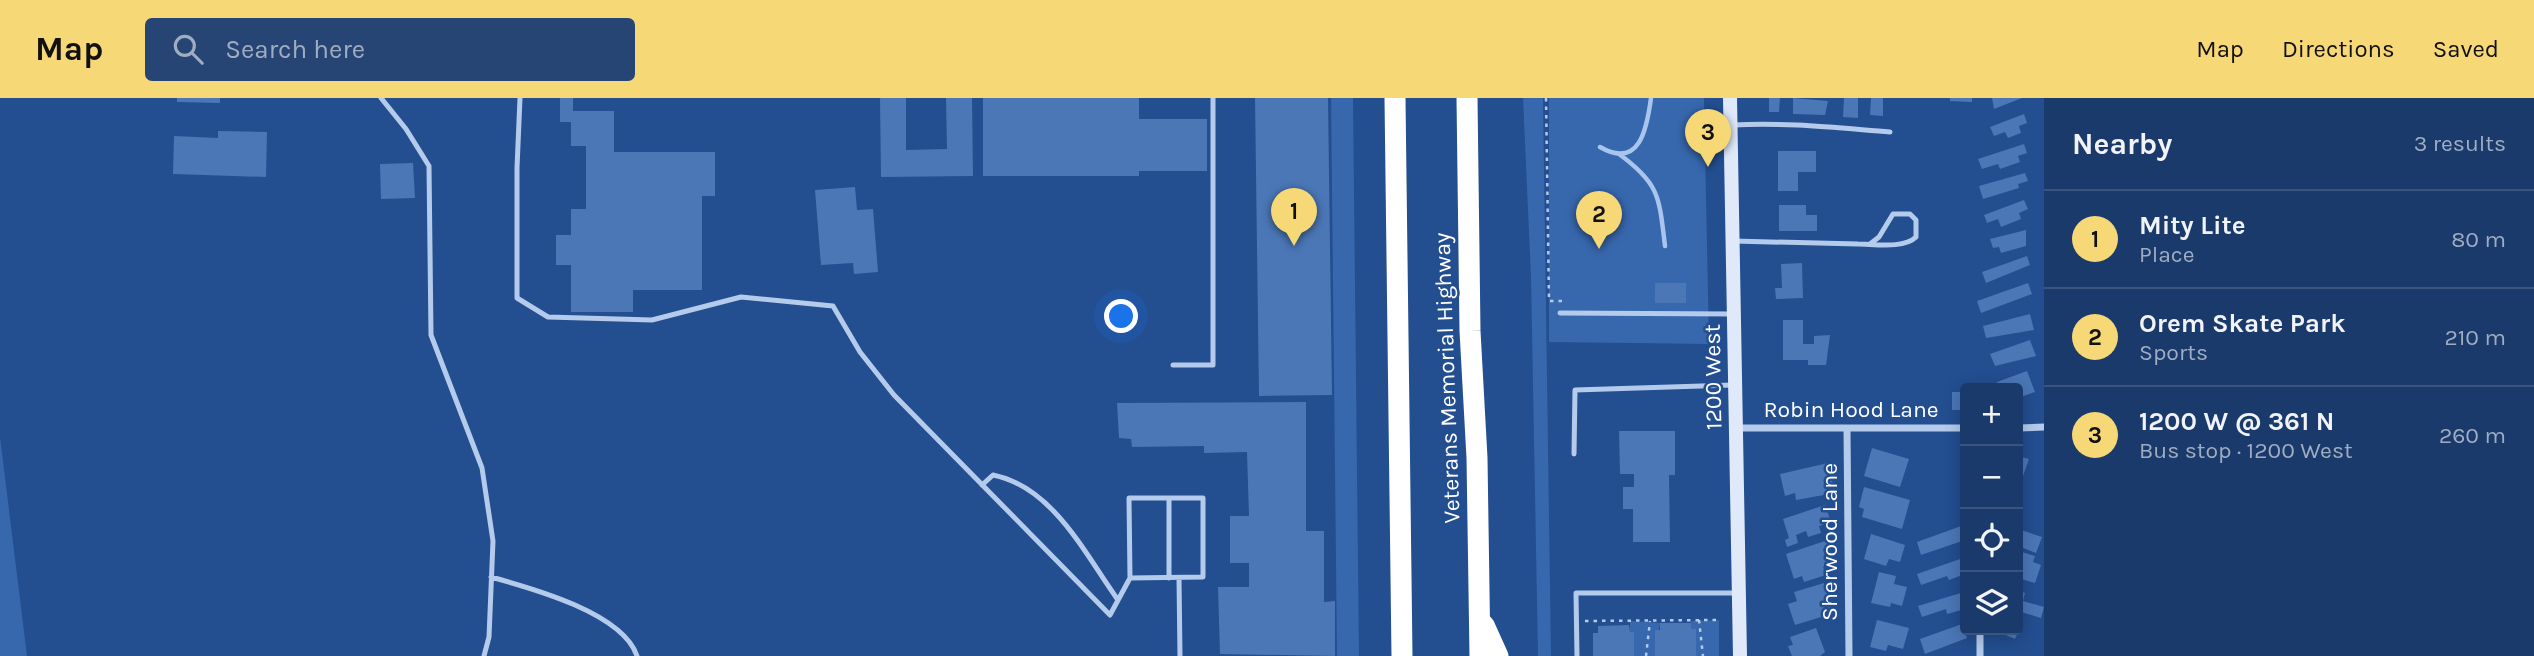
<!DOCTYPE html>
<meta charset="utf-8">
<style>
body{margin:0;font-family:Karla,sans-serif;background:#274574;color:#f1f3f6}
.controls{position:absolute;right:21px;bottom:21px;display:grid;overflow:hidden;border-radius:7px;box-shadow:0 4px 18px #0003}
.controls button{width:63px;height:63px;display:grid;place-items:center;padding:0;border:0;border-bottom:2px solid #38547f;background:#1a3a6c;color:#f1f3f6;font:35px sans-serif}
.you{position:absolute;left:1122px;top:219px;width:24px;height:24px;margin:-18px;border:5px solid #fff;border-radius:50%;background:#1a73e8;box-shadow:0 0 0 10px #1a73e833}
.badge{display:grid;place-items:center;width:46px;height:46px;border-radius:50%;background:#f7d877;color:#111;font-size:23px;font-weight:700}
.pin{position:absolute;translate:-50% -58px;filter:drop-shadow(0 2px 4px #0008)}
.pin::after{content:'';position:absolute;top:37px;width:24px;height:21px;background:inherit;clip-path:polygon(0 0,100% 0,50% 100%)}
.list{margin:0;padding:0;list-style:none}
h2{display:flex;justify-content:space-between;align-items:center;height:91px;margin:0;padding:0 28px;font-size:30px}
h2 small{font-size:23px;font-weight:400;color:#9fadc2}
.list li{display:grid;grid-template-columns:46px 1fr auto;gap:21px;align-items:center;box-sizing:border-box;height:98px;padding:0 28px;border-top:2px solid #38547f}
.list b{display:block;font-size:26px;white-space:nowrap}
.list p{margin:0;font-size:23px;white-space:nowrap;color:#9fadc2}
.list em{font-size:23px;font-style:normal;color:#9fadc2}
.icon{flex:none;width:38px;height:38px;fill:none;stroke:currentColor;stroke-width:2;stroke-linecap:round;stroke-linejoin:round}
.map{position:relative;flex:none;width:2044px;height:558px;overflow:hidden}
header{display:flex;align-items:center;gap:42px;box-sizing:border-box;height:98px;padding:0 35px;background:#f7d877;color:#111}
header strong{font-size:33px}
nav{display:flex;gap:38px;margin-inline-start:auto;font-size:24px}
.search{width:490px;height:63px;background:#274574;display:flex;align-items:center;gap:18px;box-sizing:border-box;padding:0 24px;border-radius:7px;color:#9fadc2;font-size:26px}
main{display:flex}
aside{flex:1;background:#1a3a6c}
.map>svg:first-child{display:block}
</style>
<header>
<strong>Map</strong>
<div class="search"><svg class="icon" aria-label="search" viewBox="0 0 24 24"><circle cx="10" cy="10" r="6"/><path d="M15 15l6 6"/></svg>Search here</div>
<nav><a>Map</a><a>Directions</a><a>Saved</a></nav>
</header>
<main>
<div class="map">
<svg width="2044" height="558" viewBox="0 0 2044 558">
<rect width="100%" height="100%" fill="#234e90"/>
<path fill="#3767ad" d="M 1331,0 L 1353,0 L 1359,558 L 1337,558 Z
M 1523,0 L 1543,0 L 1551,558 L 1538,558 L 1531,179 Z
M 1549,0 L 1704,0 L 1709,246 L 1549,244 Z
M 0,339 L 27,558 L 0,558 Z
M 1719,522 L 1719,558 L 1696,558 L 1696,531 L 1691,531 L 1691,523 Z
M 1630,523 L 1660,525 L 1655,558 L 1634,558 L 1634,535 L 1630,534 Z"/>
<g fill="none" stroke-linecap="round" stroke-linejoin="round">
<path stroke="#a8c5ed" stroke-width="4.5" d="M 1600,49 C 1640,72 1647,30 1651,0
M 1619,56 C 1660,86 1659,99 1665,148"/>
</g>
<path fill="#4b77b7" d="M 177,0 L 220,0 L 220,5 L 177,4 Z
M 560,0 L 573,0 L 573,13 L 614,13 L 614,54 L 715,54 L 715,98 L 702,98 L 702,192 L 633,192 L 633,214 L 571,214 L 571,167 L 556,167 L 556,137 L 571,137 L 571,111 L 586,111 L 586,48 L 571,48 L 571,24 L 560,24 Z
M 880,0 L 906,0 L 906,52 L 947,51 L 946,0 L 972,0 L 973,78 L 881,79 Z
M 983,0 L 1139,0 L 1139,21 L 1207,21 L 1207,73 L 1139,73 L 1139,78 L 983,78 Z
M 1255,0 L 1328,0 L 1332,297 L 1259,298 Z
M 1769,0 L 1780,0 L 1779,14 L 1769,14 Z
M 1793,0 L 1828,3 L 1825,17 L 1793,16 Z
M 1844,0 L 1858,0 L 1858,20 L 1843,19 Z
M 1871,0 L 1883,0 L 1883,18 L 1870,17 Z
M 1950,0 L 1972,0 L 1972,4 L 1950,3 Z
M 1992,0 L 2022,0 L 1994,11 Z
M 2024,16 L 2027,25 L 2019,28 L 2021,35 L 2008,40 L 2005,34 L 1994,38 L 1990,29 Z
M 218,33 L 267,34 L 266,79 L 173,76 L 174,38 L 218,40 Z
M 2024,46 L 2027,55 L 2018,58 L 2020,64 L 2000,71 L 1998,66 L 1982,71 L 1978,61 Z
M 1778,53 L 1816,53 L 1816,74 L 1798,74 L 1798,93 L 1778,93 Z
M 413,65 L 415,100 L 381,101 L 380,66 Z
M 2025,75 L 2028,83 L 2018,86 L 2019,90 L 1983,101 L 1979,88 Z
M 855,89 L 857,112 L 873,111 L 878,174 L 854,176 L 853,165 L 821,167 L 815,92 Z
M 2024,102 L 2028,111 L 2019,115 L 2021,121 L 2001,129 L 1998,121 L 1987,125 L 1984,117 Z
M 1779,107 L 1806,107 L 1806,117 L 1817,117 L 1817,133 L 1779,133 Z
M 2026,132 L 2026,148 L 2001,155 L 1999,149 L 1993,150 L 1990,141 Z
M 2027,158 L 2030,167 L 1986,185 L 1982,174 Z
M 1802,165 L 1803,200 L 1776,201 L 1775,190 L 1782,190 L 1781,166 Z
M 1655,185 L 1686,185 L 1686,205 L 1655,205 Z
M 2028,185 L 2032,196 L 1981,215 L 1977,203 Z
M 2030,216 L 2034,232 L 1986,240 L 1983,228 Z
M 1783,222 L 1803,222 L 1803,246 L 1814,246 L 1814,238 L 1830,237 L 1826,267 L 1808,267 L 1808,262 L 1783,262 Z
M 2030,242 L 2036,258 L 1995,268 L 1990,256 Z
M 2027,273 L 2035,294 L 2018,300 L 2018,290 L 2000,290 L 1997,284 Z
M 1952,294 L 1965,294 L 1965,312 L 1952,312 Z
M 1306,304 L 1306,433 L 1324,433 L 1324,504 L 1335,503 L 1335,558 L 1220,556 L 1218,489 L 1249,489 L 1249,465 L 1230,465 L 1230,418 L 1249,418 L 1247,354 L 1204,355 L 1204,348 L 1132,349 L 1131,341 L 1119,340 L 1117,305 Z
M 1619,333 L 1675,333 L 1675,377 L 1669,377 L 1670,444 L 1633,444 L 1633,411 L 1623,411 L 1623,389 L 1634,389 L 1634,376 L 1620,376 Z
M 1872,350 L 1909,361 L 1900,389 L 1864,378 Z
M 2018,358 L 2029,361 L 2022,381 L 2018,380 Z
M 1828,365 L 1835,395 L 1796,402 L 1795,395 L 1785,398 L 1780,376 Z
M 1864,389 L 1910,402 L 1902,431 L 1862,419 L 1864,411 L 1859,409 Z
M 1825,407 L 1831,424 L 1819,428 L 1821,435 L 1808,439 L 1806,433 L 1796,437 L 1798,445 L 1787,449 L 1785,442 L 1789,440 L 1783,421 Z
M 1964,427 L 1965,442 L 1921,457 L 1917,444 Z
M 2018,431 L 2042,439 L 2036,455 L 2018,448 Z
M 1871,436 L 1905,447 L 1900,464 L 1889,461 L 1886,468 L 1864,461 Z
M 1828,442 L 1830,449 L 1823,451 L 1828,467 L 1823,469 L 1826,477 L 1804,484 L 1802,478 L 1794,481 L 1786,456 Z
M 2022,454 L 2035,458 L 2033,464 L 2041,467 L 2035,485 L 2018,480 L 2018,458 L 2020,459 Z
M 1963,460 L 1965,476 L 1949,482 L 1947,478 L 1921,487 L 1917,476 Z
M 1879,474 L 1896,478 L 1894,486 L 1907,489 L 1902,508 L 1891,505 L 1890,509 L 1871,505 Z
M 1824,485 L 1834,515 L 1795,527 L 1788,506 L 1797,503 L 1794,494 Z
M 2018,492 L 2025,495 L 2023,503 L 2044,509 L 2041,520 L 2018,513 Z
M 1964,494 L 1965,511 L 1947,516 L 1946,511 L 1922,519 L 1918,508 Z
M 1877,522 L 1909,530 L 1903,551 L 1888,547 L 1886,553 L 1870,549 Z
M 1660,525 L 1691,525 L 1691,531 L 1696,531 L 1696,558 L 1655,558 L 1655,532 L 1660,532 Z
M 1962,526 L 1967,540 L 1925,556 L 1920,541 Z
M 1629,527 L 1630,534 L 1634,534 L 1634,558 L 1593,558 L 1593,535 L 1598,535 L 1598,528 Z
M 1816,530 L 1825,554 L 1820,558 L 1792,558 L 1788,548 L 1793,547 L 1790,539 Z
M 1994,532 L 2019,532 L 2015,541 Z"/>
<g fill="none" stroke-linecap="round" stroke-linejoin="round">
<path stroke="#b4cbec" stroke-width="2.5" stroke-dasharray="3.5 5" stroke-linecap="butt" d="M 1546,0 L 1549,203 L 1562,203
M 1699,522 L 1703,558
M 1585,523 L 1719,522
M 1646,558 L 1650,523"/>
<path stroke="#b4cbec" stroke-width="5" d="M 381,0 L 406,31 L 429,68 L 431,237 L 482,370 L 493,443 L 489,539 L 484,558
M 520,0 L 517,70 L 517,200 L 548,219 L 652,222 L 741,199 L 833,208 L 860,254 L 894,297 L 1110,517 L 1130,480 L 1129,400 L 1203,400 L 1203,479 L 1130,480
M 1733,27 C 1785,24 1838,30 1890,34
M 1733,143 L 1858,146 C 1874,146 1904,151 1916,139 L 1916,122 L 1910,116 L 1893,116 L 1879,139 L 1870,146
M 1560,215 L 1732,216
M 1173,267 L 1213,267 L 1213,0
M 1574,356 L 1575,292 L 1733,287
M 982,387 L 993,377 C 1053,389 1085,456 1118,502
M 1169,400 L 1169,480
M 491,479 C 531,490 623,515 637,558
M 1179,480 L 1180,558
M 1577,558 L 1576,495 L 1737,495"/>
<path stroke="#b4cbec" stroke-width="7" d="M 1737,330 L 1965,330
M 1847,330 L 1849,558
M 2018,330 L 2044,329
M 1980,532 L 1980,558"/>
<path stroke="#dfe9f9" stroke-width="14" d="M 1730,0 L 1740,558"/>
<path stroke="#fff" stroke-width="21" d="M 1395,0 L 1402,558
M 1467,0 L 1470,233 L 1477,360 L 1480,558
M 1484,527 L 1498,558"/>
</g>
<g text-anchor="middle" dominant-baseline="central" stroke-width="5" stroke-linejoin="round" paint-order="stroke">
<g font-size="23" fill="#fff" stroke="#234e90">
<text transform="translate(1713 279) rotate(-91)">1200 West</text>
<text transform="translate(1447 280) rotate(-92)">Veterans Memorial Highway</text>
<text x="1851" y="311">Robin Hood Lane</text>
<text transform="translate(1829 444) rotate(-90)">Sherwood Lane</text>
</g>
</g>
</svg>
<div class="controls">
<button>+</button>
<button>−</button>
<button><svg class="icon" aria-label="locate" viewBox="0 0 24 24"><circle cx="12" cy="12" r="6"/><path d="M12 2v4M12 18v4M2 12h4M18 12h4"/></svg></button>
<button><svg class="icon" aria-label="layers" viewBox="0 0 24 24"><path d="M12 4l9 5-9 5-9-5zM3 14l9 5 9-5"/></svg></button>
</div>
<div class="you"></div>
<div class="pin badge" style="left:1294px;top:148px">1</div>
<div class="pin badge" style="left:1599px;top:151px">2</div>
<div class="pin badge" style="left:1708px;top:69px">3</div>
</div>
<aside>
<h2>Nearby<small>3 results</small></h2>
<ul class="list">
<li><span class="badge">1</span><div><b>Mity Lite</b><p>Place</p></div><em>80 m</em></li>
<li><span class="badge">2</span><div><b>Orem Skate Park</b><p>Sports</p></div><em>210 m</em></li>
<li><span class="badge">3</span><div><b>1200 W @ 361 N</b><p>Bus stop · 1200 West</p></div><em>260 m</em></li>
</ul>
</aside>
</main>
